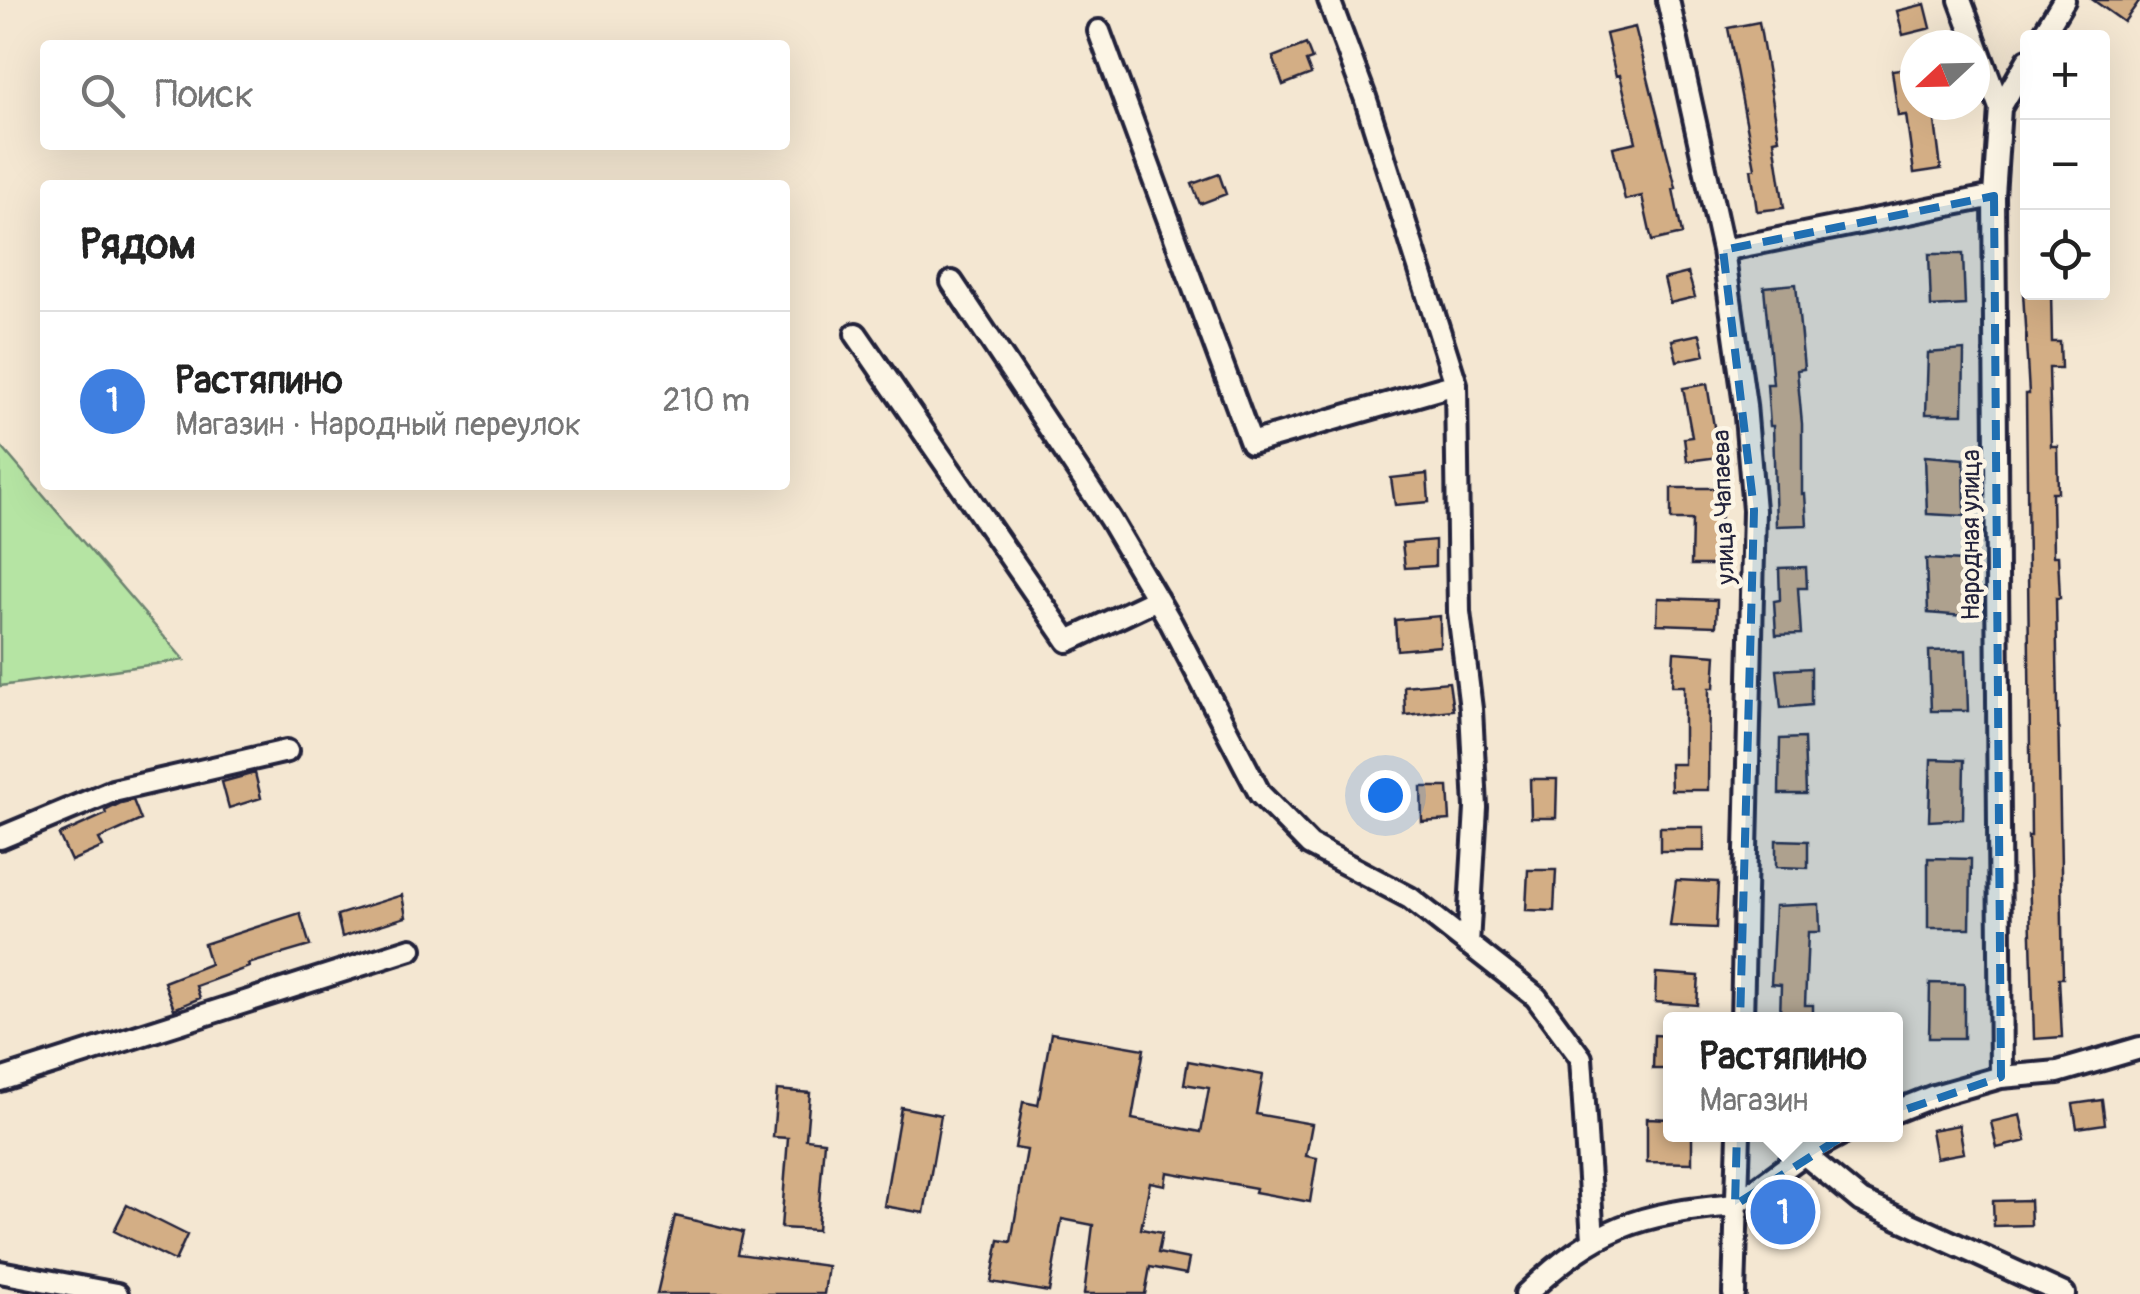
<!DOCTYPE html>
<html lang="ru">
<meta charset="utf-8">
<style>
body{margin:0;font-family:Pangolin,sans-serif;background:#f2f2f2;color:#222}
.controls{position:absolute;right:30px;top:30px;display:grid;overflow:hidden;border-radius:10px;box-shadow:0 10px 40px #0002}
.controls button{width:90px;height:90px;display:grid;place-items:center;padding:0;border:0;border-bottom:2px solid #e0e0e0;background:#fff;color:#222;font:50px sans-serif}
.compass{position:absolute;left:1900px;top:30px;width:90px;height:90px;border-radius:50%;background:#fff;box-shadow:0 10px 40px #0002;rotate:248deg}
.you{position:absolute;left:1385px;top:795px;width:35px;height:35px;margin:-25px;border:8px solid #fff;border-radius:50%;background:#1a73e8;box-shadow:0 0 0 15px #1a73e833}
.badge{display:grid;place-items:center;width:65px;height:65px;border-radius:50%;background:#1f6fb2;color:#fff;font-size:32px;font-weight:700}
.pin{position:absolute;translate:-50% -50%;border:5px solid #fff;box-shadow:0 2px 10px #0006}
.popup{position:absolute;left:1663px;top:1012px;width:240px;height:130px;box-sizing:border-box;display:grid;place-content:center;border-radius:10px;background:#fff;filter:drop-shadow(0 2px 8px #0005);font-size:32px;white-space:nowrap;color:#767676}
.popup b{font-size:38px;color:#222}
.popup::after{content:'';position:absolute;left:50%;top:100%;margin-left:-20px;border:20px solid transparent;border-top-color:#fff}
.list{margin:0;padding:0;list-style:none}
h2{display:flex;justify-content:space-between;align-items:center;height:130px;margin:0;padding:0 40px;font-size:42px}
h2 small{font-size:32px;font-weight:400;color:#767676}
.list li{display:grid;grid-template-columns:65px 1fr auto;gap:30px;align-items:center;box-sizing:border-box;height:180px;padding:0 40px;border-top:2px solid #e0e0e0}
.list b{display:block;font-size:38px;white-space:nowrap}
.list p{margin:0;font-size:32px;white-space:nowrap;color:#767676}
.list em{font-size:32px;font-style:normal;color:#767676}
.icon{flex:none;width:55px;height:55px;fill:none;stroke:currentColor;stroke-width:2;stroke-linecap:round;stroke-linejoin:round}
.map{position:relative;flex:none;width:2140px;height:1294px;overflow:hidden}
.search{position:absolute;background:#fff;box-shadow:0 10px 40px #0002;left:40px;top:40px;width:750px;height:110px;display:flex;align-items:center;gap:25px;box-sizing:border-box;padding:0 35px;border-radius:10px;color:#767676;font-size:38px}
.panel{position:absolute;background:#fff;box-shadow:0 10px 40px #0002;left:40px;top:180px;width:750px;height:310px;border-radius:10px}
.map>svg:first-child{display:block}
</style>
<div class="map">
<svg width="2140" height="1294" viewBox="0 0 2140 1294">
<rect width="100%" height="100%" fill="#f4e7d2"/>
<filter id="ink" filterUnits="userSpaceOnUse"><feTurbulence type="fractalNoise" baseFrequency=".01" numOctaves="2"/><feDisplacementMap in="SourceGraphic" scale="20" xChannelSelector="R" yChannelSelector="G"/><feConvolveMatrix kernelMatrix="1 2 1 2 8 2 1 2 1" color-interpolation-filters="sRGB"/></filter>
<g filter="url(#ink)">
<path fill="#b5e4a3" stroke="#6c836f" stroke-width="2.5" d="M 0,445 L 184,660 L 0,686 Z"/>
<path fill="#d3ae85" stroke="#22223b" stroke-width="2.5" d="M 2093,0 L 2140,0 L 2124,22 Z
M 1925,4 L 1931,28 L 1903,35 L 1897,11 Z
M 1759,22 L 1779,139 L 1774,140 L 1784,208 L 1757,211 L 1751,169 L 1755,168 L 1728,28 Z
M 1635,27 L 1676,188 L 1673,189 L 1682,234 L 1652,241 L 1642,196 L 1625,200 L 1613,147 L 1636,142 L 1620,75 L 1616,76 L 1606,34 Z
M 1306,44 L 1312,59 L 1306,61 L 1311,74 L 1283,85 L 1273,57 Z
M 1915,67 L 1915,105 L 1933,105 L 1941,169 L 1914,173 L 1906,115 L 1898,116 L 1892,70 Z
M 1219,174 L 1226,194 L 1200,204 L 1192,184 Z
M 1929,254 L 1963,254 L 1965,305 L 1931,307 Z
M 1688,273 L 1695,297 L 1670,303 L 1664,279 Z
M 1796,284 L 1804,369 L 1797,370 L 1802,424 L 1802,494 L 1805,494 L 1807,525 L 1776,526 L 1773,426 L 1770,426 L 1767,384 L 1773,384 L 1764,287 Z
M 2023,292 L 2051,292 L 2052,342 L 2060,342 L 2061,368 L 2049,368 L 2051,446 L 2057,446 L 2058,492 L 2052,492 L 2053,556 L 2058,556 L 2060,598 L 2056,598 L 2063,978 L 2059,978 L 2062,1037 L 2034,1039 L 2028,836 L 2031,836 L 2026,394 L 2029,394 Z
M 1700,334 L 1705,355 L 1677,361 L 1672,340 Z
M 1964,350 L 1963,414 L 1926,414 L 1928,353 Z
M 1707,384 L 1719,457 L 1687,461 L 1684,438 L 1692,437 L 1683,388 Z
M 1925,456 L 1964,459 L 1965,516 L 1927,514 Z
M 1427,474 L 1429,502 L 1395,505 L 1391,478 Z
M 1671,488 L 1721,488 L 1720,565 L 1691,565 L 1692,520 L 1671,520 Z
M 1435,540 L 1435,566 L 1405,568 L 1402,543 Z
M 1926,559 L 1962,561 L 1964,616 L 1928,613 Z
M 1806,567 L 1807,588 L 1798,588 L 1801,634 L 1776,635 L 1774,601 L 1780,600 L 1779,568 Z
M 1658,598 L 1717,600 L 1716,626 L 1657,624 Z
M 1440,616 L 1440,646 L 1397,650 L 1395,620 Z
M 1966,650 L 1968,711 L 1931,711 L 1929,651 Z
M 1674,652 L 1716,655 L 1714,688 L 1709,688 L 1708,790 L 1671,790 L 1670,764 L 1684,764 L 1684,686 L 1672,686 Z
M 1811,668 L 1811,705 L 1781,708 L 1777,670 Z
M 1449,682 L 1453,710 L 1405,715 L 1404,686 Z
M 1804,738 L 1806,794 L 1779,794 L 1780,739 Z
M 1931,759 L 1964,760 L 1963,819 L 1929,821 Z
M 255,773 L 261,798 L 229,808 L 222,782 Z
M 1530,779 L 1557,779 L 1556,818 L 1531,818 Z
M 1421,787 L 1448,787 L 1450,820 L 1422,822 Z
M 133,800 L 141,820 L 99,839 L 103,847 L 71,861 L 59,835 L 106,814 L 105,811 L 121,803 Z
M 1660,827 L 1704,827 L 1704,851 L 1660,851 Z
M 1776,840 L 1808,841 L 1808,868 L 1776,867 Z
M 1928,858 L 1971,859 L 1970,928 L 1928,928 Z
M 1528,870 L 1556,870 L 1554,911 L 1526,910 Z
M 1676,880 L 1718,882 L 1716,928 L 1670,926 Z
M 402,895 L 406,917 L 342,937 L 337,915 Z
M 1819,904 L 1820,932 L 1808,932 L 1805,1005 L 1813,1005 L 1813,1020 L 1780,1020 L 1781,985 L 1771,984 L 1775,906 Z
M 300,913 L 310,946 L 248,964 L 249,967 L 196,986 L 200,998 L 174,1009 L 164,982 L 210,964 L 204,944 Z
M 1656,973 L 1699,976 L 1697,1005 L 1655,1002 Z
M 1930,983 L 1964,984 L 1964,1038 L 1929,1038 Z
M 1051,1033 L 1144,1049 L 1132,1119 L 1201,1132 L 1209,1088 L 1184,1084 L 1188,1061 L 1263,1075 L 1256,1114 L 1312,1124 L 1306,1156 L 1317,1158 L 1310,1202 L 1255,1192 L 1256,1188 L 1167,1172 L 1165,1185 L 1150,1182 L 1141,1229 L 1162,1233 L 1158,1253 L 1189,1259 L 1186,1274 L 1150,1267 L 1145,1294 L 1084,1294 L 1093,1225 L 1062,1219 L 1049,1292 L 991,1282 L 999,1240 L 1011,1242 L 1027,1150 L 1015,1148 L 1023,1102 L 1038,1105 Z
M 1654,1035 L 1670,1036 L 1670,1069 L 1653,1069 Z
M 777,1090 L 810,1093 L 806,1139 L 824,1141 L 817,1230 L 781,1228 L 788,1138 L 773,1137 Z
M 2102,1100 L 2105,1124 L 2077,1128 L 2073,1104 Z
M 901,1107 L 941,1115 L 924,1213 L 884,1206 Z
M 2020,1115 L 2026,1141 L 1997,1148 L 1991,1122 Z
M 1647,1118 L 1670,1119 L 1670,1134 L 1692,1134 L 1692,1163 L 1647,1162 Z
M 1959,1125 L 1964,1153 L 1936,1158 L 1931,1130 Z
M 1798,1187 L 1810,1223 L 1768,1237 L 1757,1206 L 1769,1197 Z
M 2030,1200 L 2031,1225 L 1994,1226 L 1993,1201 Z
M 127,1205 L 187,1235 L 175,1261 L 114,1231 Z
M 675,1216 L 743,1232 L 738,1254 L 828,1266 L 824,1294 L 657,1294 Z"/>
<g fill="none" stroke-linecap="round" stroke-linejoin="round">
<defs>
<path id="minor" d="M 1329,0 L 1365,97 L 1456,384 L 1459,612 L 1471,709 L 1476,808 L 1468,944
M 1668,0 L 1723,250 L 1745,405 L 1754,510 L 1742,1020
M 1960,0 L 2000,108 L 1994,196 L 2001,1077
M 1099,31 L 1251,443 L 1456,384
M 2041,38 L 2064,0
M 2000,108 L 2028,60
M 1723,250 L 1994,196
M 952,282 L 1110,519 L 1171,623 L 1260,794 L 1310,845 L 1410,898 L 1536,997 L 1581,1058 L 1593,1239
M 856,334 L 1068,641 L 1157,599
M 0,838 L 113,791 L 287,751
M 0,1080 L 411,949
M 1896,1111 L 1934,1096 L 2001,1077 L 2058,1072 L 2140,1048
M 1804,1154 L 1861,1201 L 2064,1294
M 1735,1205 L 1804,1154 L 1841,1134
M 0,1272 L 117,1294
M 1526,1294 C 1598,1226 1638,1214 1735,1205
M 1734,1294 L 1739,1134"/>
</defs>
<use href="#minor" stroke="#22223b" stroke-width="28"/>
<use href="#minor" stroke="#fcf5e5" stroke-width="20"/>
</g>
</g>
<path fill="#1f6fb2" fill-opacity="0.2" stroke="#1f6fb2" stroke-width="8" stroke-dasharray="20 12" stroke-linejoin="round" d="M 1994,196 L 2001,1077 L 1860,1125 L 1735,1205 L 1754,510 L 1723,250 Z"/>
<g text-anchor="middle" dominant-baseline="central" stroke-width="9" stroke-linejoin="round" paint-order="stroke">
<g font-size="25" fill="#22223b" stroke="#fcf5e5">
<text transform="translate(1724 507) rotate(-92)">улица Чапаева</text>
<text transform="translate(1971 535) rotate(-90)">Народная улица</text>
</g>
</g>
</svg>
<div class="controls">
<button>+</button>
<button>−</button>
<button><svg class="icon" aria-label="locate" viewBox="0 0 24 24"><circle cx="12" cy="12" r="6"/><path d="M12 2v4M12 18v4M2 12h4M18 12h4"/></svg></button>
</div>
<svg class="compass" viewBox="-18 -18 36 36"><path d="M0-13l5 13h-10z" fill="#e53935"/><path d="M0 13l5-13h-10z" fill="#767676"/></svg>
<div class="you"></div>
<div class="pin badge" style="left:1783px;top:1212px;background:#3f7fe0">1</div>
<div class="popup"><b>Растяпино</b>Магазин</div>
<div class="search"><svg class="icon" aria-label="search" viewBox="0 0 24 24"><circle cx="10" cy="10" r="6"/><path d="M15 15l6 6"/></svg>Поиск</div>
<section class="panel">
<h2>Рядом<small></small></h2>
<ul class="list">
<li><span class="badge" style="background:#3f7fe0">1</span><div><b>Растяпино</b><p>Магазин · Народный переулок</p></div><em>210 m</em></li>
</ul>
</section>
</div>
